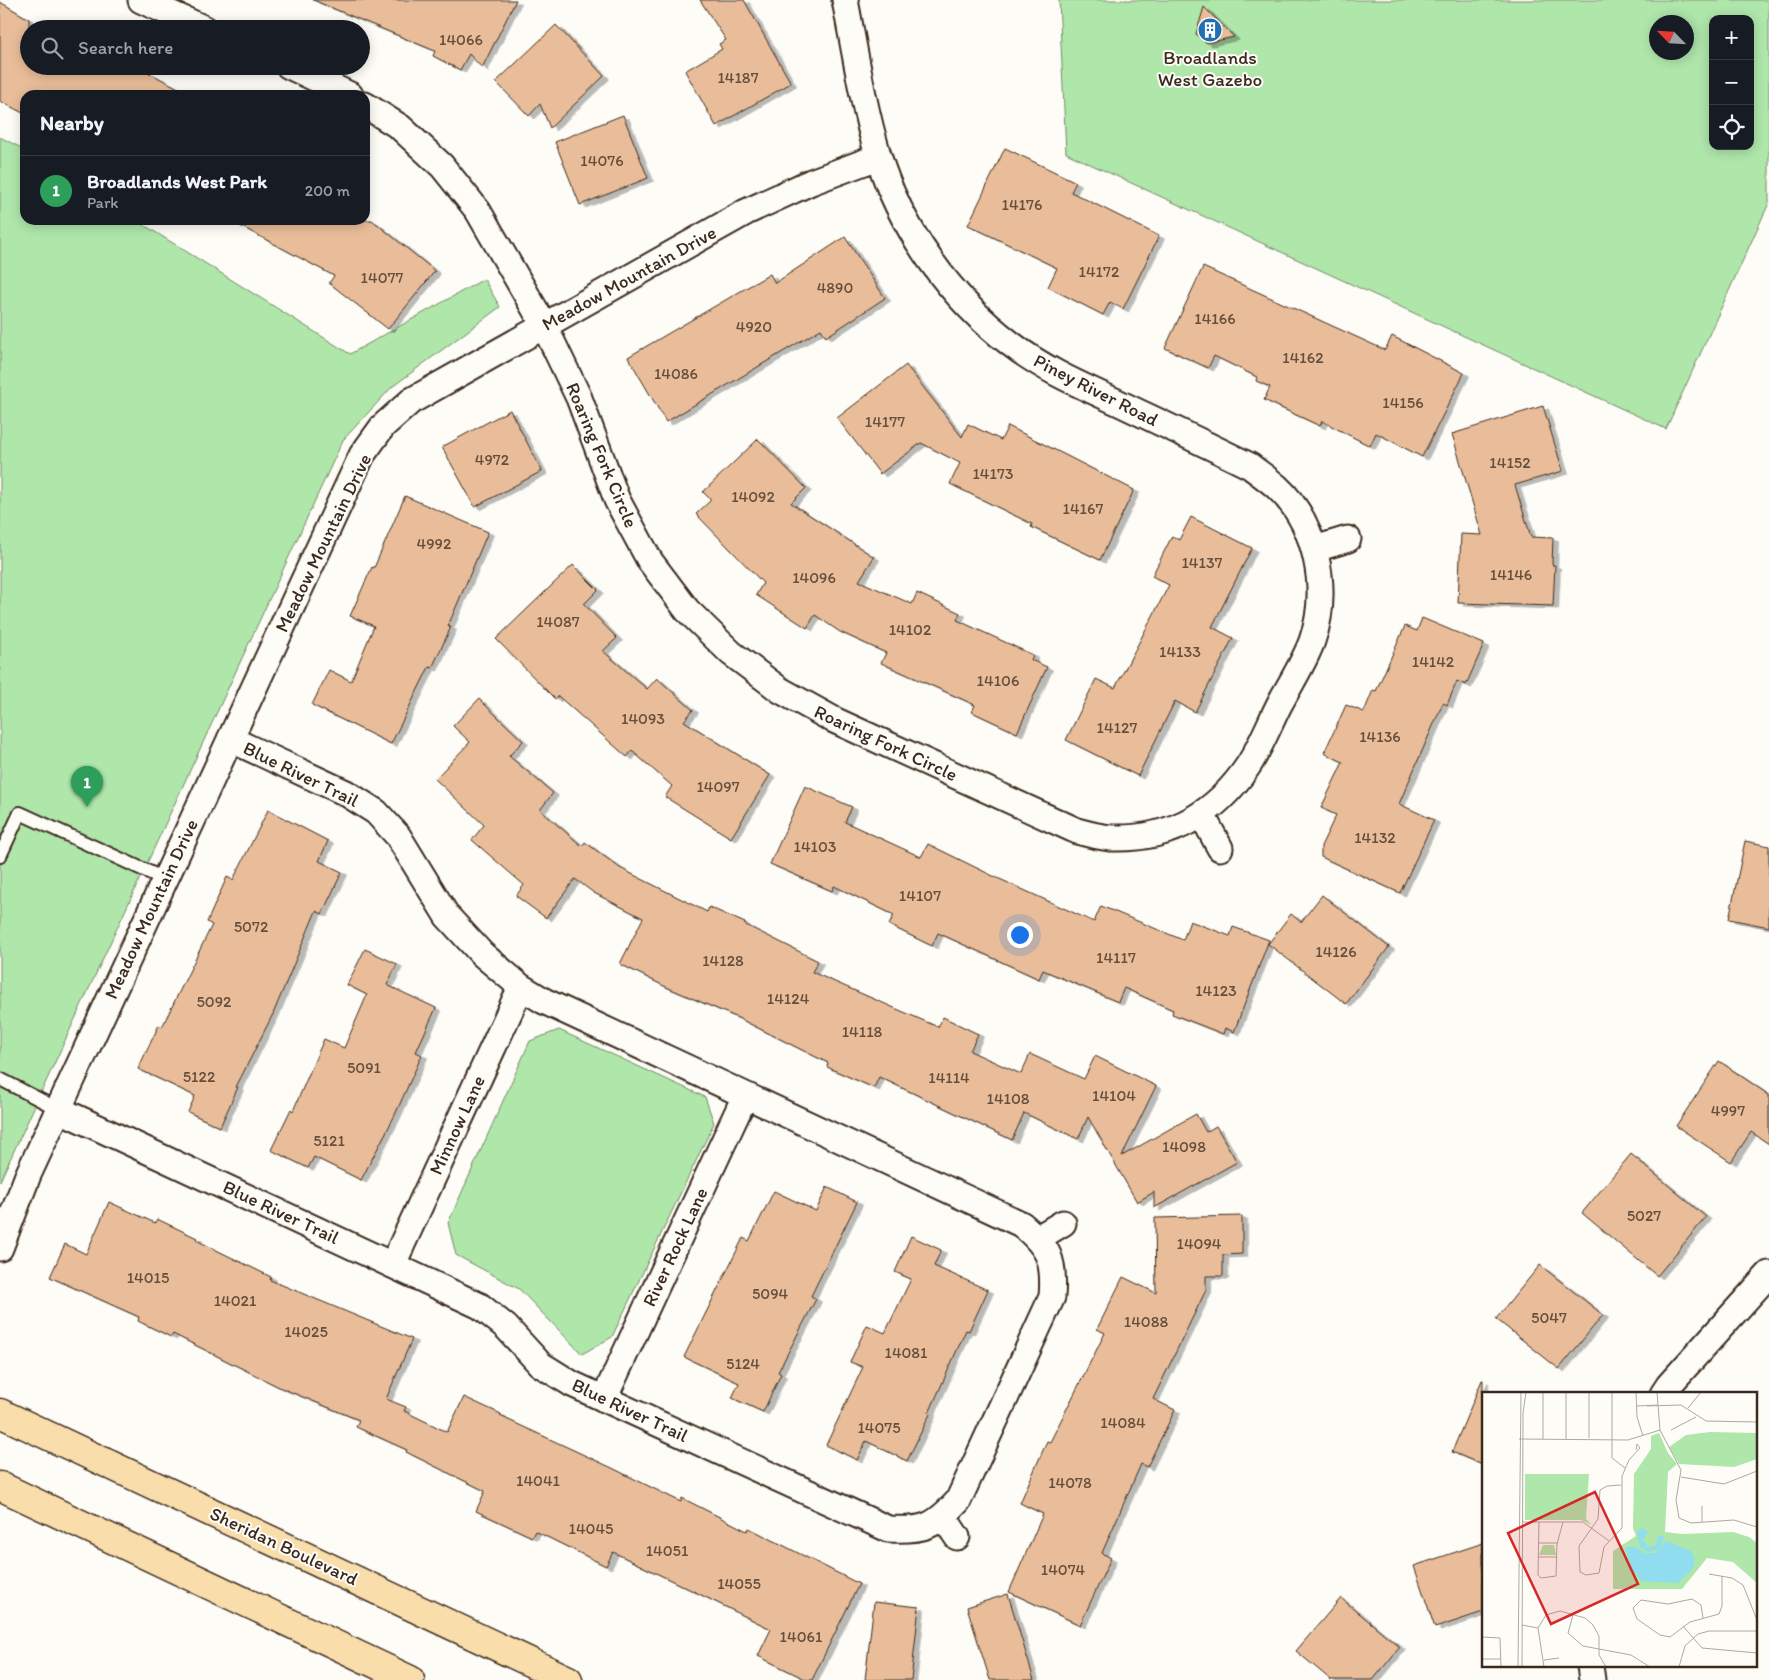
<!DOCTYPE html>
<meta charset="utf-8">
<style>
body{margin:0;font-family:Itim,sans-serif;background:#20242c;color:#f1f3f6}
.controls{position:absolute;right:15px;top:15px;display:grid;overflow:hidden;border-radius:10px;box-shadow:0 2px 12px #0003}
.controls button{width:45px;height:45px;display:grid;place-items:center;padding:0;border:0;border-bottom:1px solid #363941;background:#171b24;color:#f1f3f6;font:25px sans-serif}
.compass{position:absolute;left:1649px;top:15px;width:45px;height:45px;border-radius:50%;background:#171b24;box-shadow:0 2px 12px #0003;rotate:295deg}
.you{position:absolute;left:1019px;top:934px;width:18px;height:18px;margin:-12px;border:4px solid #fff;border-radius:50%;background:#1a73e8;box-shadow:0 0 0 8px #1a73e833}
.badge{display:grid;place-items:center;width:32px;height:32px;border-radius:50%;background:#1f6fb2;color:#fff;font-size:16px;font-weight:700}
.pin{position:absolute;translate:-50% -41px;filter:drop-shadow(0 1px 2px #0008)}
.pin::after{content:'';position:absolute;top:26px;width:18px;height:15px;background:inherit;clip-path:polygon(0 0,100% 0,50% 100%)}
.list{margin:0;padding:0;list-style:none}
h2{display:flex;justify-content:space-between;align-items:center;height:65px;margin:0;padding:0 20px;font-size:21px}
h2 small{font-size:16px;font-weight:400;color:#9ea1a6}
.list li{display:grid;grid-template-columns:32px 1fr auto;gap:15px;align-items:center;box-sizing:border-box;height:70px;padding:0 20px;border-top:1px solid #363941}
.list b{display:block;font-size:19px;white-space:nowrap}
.list p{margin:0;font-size:16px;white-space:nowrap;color:#9ea1a6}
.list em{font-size:16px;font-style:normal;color:#9ea1a6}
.icon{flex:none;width:28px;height:28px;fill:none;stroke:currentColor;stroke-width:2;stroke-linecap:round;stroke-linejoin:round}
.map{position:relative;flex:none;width:1769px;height:1680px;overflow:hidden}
.search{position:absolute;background:#171b24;box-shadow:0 2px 12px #0003;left:20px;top:20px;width:350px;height:55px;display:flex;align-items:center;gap:12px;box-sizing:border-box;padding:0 18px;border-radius:28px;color:#9ea1a6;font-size:19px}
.panel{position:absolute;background:#171b24;box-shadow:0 2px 12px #0003;left:20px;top:90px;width:350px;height:135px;border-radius:15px}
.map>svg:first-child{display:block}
</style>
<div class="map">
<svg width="1769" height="1680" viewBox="0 0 1769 1680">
<defs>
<filter id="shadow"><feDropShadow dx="5.5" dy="3" stdDeviation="0" flood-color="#0004"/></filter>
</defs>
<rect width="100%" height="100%" fill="#fdfcf7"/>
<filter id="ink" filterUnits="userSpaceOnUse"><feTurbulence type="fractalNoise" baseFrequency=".02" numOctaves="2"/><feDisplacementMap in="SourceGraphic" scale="10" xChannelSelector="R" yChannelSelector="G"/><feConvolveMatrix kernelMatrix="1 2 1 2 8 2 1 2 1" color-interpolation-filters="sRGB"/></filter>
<g filter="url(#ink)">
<path fill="#afe6aa" stroke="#758864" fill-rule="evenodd" d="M 1059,0 L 1769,0 L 1769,203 L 1666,429 L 1066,153 ZM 1713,19 L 1750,19 L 1750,146 L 1713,146 ZM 1656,22 L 1686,22 L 1686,52 L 1656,52 Z
M 0,137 L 25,150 L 25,220 L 136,220 L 350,354 L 484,279 L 500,307 L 392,387 L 343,440 L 0,1181 Z
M 559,1030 L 705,1097 L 714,1123 L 612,1337 L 582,1354 L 519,1289 L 456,1255 L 448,1223 L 530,1041 Z"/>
<path fill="#e9bd99" stroke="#3b2a1e" filter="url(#shadow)" d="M 313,0 L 516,0 L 482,68 L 469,54 L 460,70 L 433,56 L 435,51 Z
M 700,0 L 744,0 L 791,83 L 716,126 L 685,71 L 722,49 L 719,44 L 726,40 Z
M 0,2 L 29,19 L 29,66 L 136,66 L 192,95 L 25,95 L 25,114 L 0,101 Z
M 1204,7 L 1234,37 L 1207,43 L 1196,34 Z
M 556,25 L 604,76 L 550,128 L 540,104 L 529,116 L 496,82 Z
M 623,115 L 648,178 L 580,205 L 555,142 Z
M 1005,148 L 1076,182 L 1071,192 L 1159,236 L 1123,309 L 1110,302 L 1103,315 L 1048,287 L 1057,268 L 968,225 Z
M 229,220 L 372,220 L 435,271 L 388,329 L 329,283 L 334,276 Z
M 845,237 L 885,298 L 826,337 L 821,329 L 666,422 L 628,357 L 770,274 L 775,283 Z
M 1203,267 L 1385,350 L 1392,336 L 1464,373 L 1422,457 L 1376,433 L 1370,446 L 1322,421 L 1320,426 L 1264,400 L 1270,387 L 1256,381 L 1257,377 L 1214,356 L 1208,368 L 1165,348 Z
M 906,365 L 962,437 L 968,424 L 1001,440 L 1008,426 L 1134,490 L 1100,560 L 1031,527 L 1032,524 L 950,484 L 960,463 L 921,443 L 880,474 L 837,418 Z
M 1543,406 L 1563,471 L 1515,485 L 1531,537 L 1553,538 L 1552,565 L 1555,565 L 1553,606 L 1458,603 L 1461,534 L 1482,535 L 1452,434 Z
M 510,410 L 542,471 L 475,507 L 442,447 Z
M 758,439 L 806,488 L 791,503 L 874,557 L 859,581 L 912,604 L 917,593 L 960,613 L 957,620 L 1033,655 L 1031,660 L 1047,667 L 1017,733 L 972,712 L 975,705 L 881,663 L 886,653 L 840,632 L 815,615 L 807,628 L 756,595 L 763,583 L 696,514 L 711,500 L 703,492 Z
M 405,496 L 488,532 L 448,626 L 451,627 L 432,668 L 429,667 L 391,744 L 312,705 L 329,670 L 351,681 L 374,626 L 350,616 L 372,567 L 374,568 Z
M 1191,517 L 1252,548 L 1212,627 L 1233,638 L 1195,712 L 1175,701 L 1138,776 L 1066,740 L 1096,679 L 1115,688 L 1169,585 L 1152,576 L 1172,536 L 1179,540 Z
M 573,565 L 598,590 L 584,604 L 617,638 L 603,651 L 647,689 L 657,678 L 693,710 L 684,721 L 770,775 L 731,838 L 665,797 L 672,786 L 632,751 L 627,757 L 558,696 L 555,699 L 496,639 Z
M 1422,618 L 1484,644 L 1466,685 L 1457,681 L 1447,705 L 1443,703 L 1399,804 L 1434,820 L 1400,893 L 1321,857 L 1321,846 L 1336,815 L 1321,808 L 1343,762 L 1324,753 L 1346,705 L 1364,712 L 1373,690 L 1376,691 L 1405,626 L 1417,631 Z
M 479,699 L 523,741 L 509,756 L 553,793 L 540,810 L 582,846 L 585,842 L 620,868 L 707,912 L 709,907 L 745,923 L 744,924 L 818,961 L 812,972 L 938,1027 L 943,1017 L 978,1034 L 970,1051 L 1021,1074 L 1030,1054 L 1084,1079 L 1095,1056 L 1156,1086 L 1122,1156 L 1196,1114 L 1206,1132 L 1216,1126 L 1237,1162 L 1154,1208 L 1154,1192 L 1137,1202 L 1088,1117 L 1078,1139 L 1024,1113 L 1012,1140 L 879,1077 L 874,1088 L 827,1067 L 828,1063 L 738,1018 L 664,986 L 620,964 L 643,918 L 594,893 L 575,879 L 546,918 L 516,896 L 524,885 L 472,840 L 484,825 L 435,779 L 470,742 L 453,726 Z
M 805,786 L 852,807 L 845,822 L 921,857 L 928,844 L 993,876 L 1094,922 L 1101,906 L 1183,940 L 1190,921 L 1230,936 L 1233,927 L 1269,940 L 1234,1032 L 1225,1028 L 1223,1034 L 1172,1014 L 1173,1010 L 1124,988 L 1118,1002 L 1043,970 L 1039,979 L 938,933 L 932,946 L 889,925 L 894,915 L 834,886 L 832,891 L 770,864 Z
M 268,810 L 328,841 L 319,861 L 342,872 L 322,914 L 316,911 L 273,1014 L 236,1087 L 238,1087 L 220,1127 L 188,1112 L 195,1096 L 138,1069 L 159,1025 L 162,1027 L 212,925 L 207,922 L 227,877 L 233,880 Z
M 1745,841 L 1769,846 L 1769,927 L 1729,919 Z
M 1322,895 L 1389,947 L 1346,1004 L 1268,944 L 1291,914 L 1301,922 Z
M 365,949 L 397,964 L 387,985 L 436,1008 L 416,1052 L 422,1055 L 394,1117 L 361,1180 L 314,1157 L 308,1168 L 271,1150 L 291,1109 L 293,1111 L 324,1039 L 344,1048 L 367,995 L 347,985 Z
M 1719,1061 L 1769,1095 L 1769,1144 L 1751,1132 L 1731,1162 L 1676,1126 Z
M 1631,1154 L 1706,1217 L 1657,1276 L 1582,1213 Z
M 827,1187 L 857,1202 L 811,1296 L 816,1299 L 778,1372 L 781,1374 L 763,1412 L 732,1398 L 739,1383 L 684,1357 L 743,1238 L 749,1241 L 774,1191 L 816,1211 Z
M 109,1202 L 155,1223 L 157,1219 L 197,1238 L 196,1240 L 271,1277 L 270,1280 L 412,1339 L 386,1399 L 406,1407 L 404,1411 L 447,1432 L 464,1397 L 501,1414 L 500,1416 L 610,1467 L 681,1502 L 682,1498 L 747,1531 L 749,1528 L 859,1584 L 812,1680 L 807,1680 L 758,1656 L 771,1629 L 613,1552 L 606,1566 L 535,1531 L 532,1537 L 476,1511 L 485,1491 L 406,1452 L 407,1450 L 356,1427 L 359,1420 L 281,1388 L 173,1334 L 171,1337 L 138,1321 L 139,1317 L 50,1277 L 65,1244 L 86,1254 Z
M 1242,1216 L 1242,1254 L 1223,1255 L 1223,1276 L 1206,1276 L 1206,1290 L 1153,1399 L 1175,1410 L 1147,1467 L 1141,1464 L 1102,1553 L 1111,1558 L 1080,1625 L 1009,1592 L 1043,1514 L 1020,1503 L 1047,1441 L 1050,1442 L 1105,1333 L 1097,1329 L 1123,1277 L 1156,1293 L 1155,1218 Z
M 911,1236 L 941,1250 L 934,1266 L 988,1290 L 969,1331 L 966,1330 L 929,1413 L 930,1414 L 907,1461 L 866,1441 L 857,1460 L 826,1445 L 863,1367 L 850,1362 L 867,1325 L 885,1333 L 911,1279 L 895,1272 Z
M 1540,1265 L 1603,1315 L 1559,1369 L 1496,1319 Z
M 1482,1380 L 1483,1380 L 1483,1465 L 1452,1452 Z
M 1483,1543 L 1483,1612 L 1435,1628 L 1414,1566 Z
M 1008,1594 L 1034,1680 L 990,1680 L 967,1607 Z
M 1341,1598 L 1400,1647 L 1373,1680 L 1331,1680 L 1296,1651 Z
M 874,1602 L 919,1607 L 911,1680 L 865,1680 Z"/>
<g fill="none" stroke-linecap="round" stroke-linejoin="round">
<defs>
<path id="lane" d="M 0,856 L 20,813 L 164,879
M 0,1079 L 58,1109"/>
<path id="street" d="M 141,0 L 205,29
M 289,66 L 350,95
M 365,105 L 400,127 L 442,166 L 478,211 L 544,325 L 579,398 L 617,500 L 650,561 L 687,610 L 731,653 L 780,690 L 834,720 L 1077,831 C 1088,834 1100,837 1111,838 C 1170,840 1215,815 1248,766 C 1260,748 1269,725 1279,705 C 1290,684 1304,663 1312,641 C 1330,590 1317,524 1277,487 C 1268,479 1259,473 1250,466 C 1206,444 1161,423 1117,402 C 1080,385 1043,369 1011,344 C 951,299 900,228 878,155 C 863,105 855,52 845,0
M 1315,549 L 1348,539
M 1202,815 L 1220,848
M 58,1109 L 480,1306 L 506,1327 L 540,1364 L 572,1384 L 888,1529 C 924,1531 934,1527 958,1501 L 1052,1297 C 1055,1260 1049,1247 1021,1224 L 544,1001 L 521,987 L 482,954 L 447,916 L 398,836 L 376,812 L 346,793 L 230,739
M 1038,1238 L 1063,1223
M 0,1248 L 28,1175 L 362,455 L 383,426 L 411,401 L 746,212 L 811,182 L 878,157
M 393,1264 L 521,987
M 1663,1394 L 1669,1385 L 1769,1274
M 604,1399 L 745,1096
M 943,1516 L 957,1537
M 1590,1666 L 1592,1680"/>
<path id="primary" d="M 0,1413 L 568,1680
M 0,1486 L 410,1680"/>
</defs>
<use href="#lane" stroke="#3b2a1e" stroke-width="16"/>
<use href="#street" stroke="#3b2a1e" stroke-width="29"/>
<use href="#primary" stroke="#3b2a1e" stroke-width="31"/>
<use href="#lane" stroke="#fdfcf7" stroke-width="12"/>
<use href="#street" stroke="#fdfcf7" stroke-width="25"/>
<use href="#primary" stroke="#f9ddab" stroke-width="28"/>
</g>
</g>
<defs>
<symbol id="building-disc" viewBox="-11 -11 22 22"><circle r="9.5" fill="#1f6fb2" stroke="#fdfcf7"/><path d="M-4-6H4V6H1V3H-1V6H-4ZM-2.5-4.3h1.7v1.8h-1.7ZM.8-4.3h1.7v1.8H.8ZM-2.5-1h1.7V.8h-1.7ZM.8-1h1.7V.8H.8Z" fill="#fff"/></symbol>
</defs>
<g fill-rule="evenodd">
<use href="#building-disc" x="1196" y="16" width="28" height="28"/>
</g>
<g text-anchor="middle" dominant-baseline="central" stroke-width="4" stroke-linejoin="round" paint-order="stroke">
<g font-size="16" fill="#664f3d">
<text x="461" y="39">14066</text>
<text x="738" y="77">14187</text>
<text x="602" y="160">14076</text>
<text x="1022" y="204">14176</text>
<text x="1099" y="271">14172</text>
<text x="382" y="277">14077</text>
<text x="835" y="287">4890</text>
<text x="1215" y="318">14166</text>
<text x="754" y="326">4920</text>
<text x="1303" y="357">14162</text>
<text x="676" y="373">14086</text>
<text x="1403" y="402">14156</text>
<text x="885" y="421">14177</text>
<text x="492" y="459">4972</text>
<text x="1510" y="462">14152</text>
<text x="993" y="473">14173</text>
<text x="753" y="496">14092</text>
<text x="1083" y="508">14167</text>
<text x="434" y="543">4992</text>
<text x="1202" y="562">14137</text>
<text x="1511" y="574">14146</text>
<text x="814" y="577">14096</text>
<text x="558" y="621">14087</text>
<text x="910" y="629">14102</text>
<text x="1180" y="651">14133</text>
<text x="1433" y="661">14142</text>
<text x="998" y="680">14106</text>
<text x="643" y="718">14093</text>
<text x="1117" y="727">14127</text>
<text x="1380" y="736">14136</text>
<text x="718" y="786">14097</text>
<text x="1375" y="837">14132</text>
<text x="815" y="846">14103</text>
<text x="920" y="895">14107</text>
<text x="251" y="926">5072</text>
<text x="1336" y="951">14126</text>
<text x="1116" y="957">14117</text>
<text x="723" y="960">14128</text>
<text x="1216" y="990">14123</text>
<text x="788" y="998">14124</text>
<text x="214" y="1001">5092</text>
<text x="862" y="1031">14118</text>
<text x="364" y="1067">5091</text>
<text x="199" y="1076">5122</text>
<text x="949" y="1077">14114</text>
<text x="1114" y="1095">14104</text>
<text x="1008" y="1098">14108</text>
<text x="1728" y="1110">4997</text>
<text x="329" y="1140">5121</text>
<text x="1184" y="1146">14098</text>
<text x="1644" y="1215">5027</text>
<text x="1199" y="1243">14094</text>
<text x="148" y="1277">14015</text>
<text x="770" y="1293">5094</text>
<text x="235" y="1300">14021</text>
<text x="1549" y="1317">5047</text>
<text x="1146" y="1321">14088</text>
<text x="306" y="1331">14025</text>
<text x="906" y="1352">14081</text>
<text x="743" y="1363">5124</text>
<text x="1123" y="1422">14084</text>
<text x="879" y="1427">14075</text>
<text x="538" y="1480">14041</text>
<text x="1070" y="1482">14078</text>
<text x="591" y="1528">14045</text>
<text x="667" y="1550">14051</text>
<text x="1063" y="1569">14074</text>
<text x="739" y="1583">14055</text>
<text x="801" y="1636">14061</text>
</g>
<g font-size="19" fill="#3b2a1e" stroke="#fdfcf7">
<text x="1210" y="57">Broadlands<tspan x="1210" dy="22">West Gazebo</tspan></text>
</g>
<g font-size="19" fill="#3b2a1e" stroke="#fdfcf7">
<text transform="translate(629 278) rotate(-29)">Meadow Mountain Drive</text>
<text transform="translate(1096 390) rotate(27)">Piney River Road</text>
<text transform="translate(602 455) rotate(67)">Roaring Fork Circle</text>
<text transform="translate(323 543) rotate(-64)">Meadow Mountain Drive</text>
<text transform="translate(886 743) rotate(25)">Roaring Fork Circle</text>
<text transform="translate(301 774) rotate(26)">Blue River Trail</text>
<text transform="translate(151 909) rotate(-65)">Meadow Mountain Drive</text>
<text transform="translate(457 1125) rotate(-65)">Minnow Lane</text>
<text transform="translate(281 1212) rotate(25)">Blue River Trail</text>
<text transform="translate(675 1247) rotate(-65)">River Rock Lane</text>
<text transform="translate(630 1410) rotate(25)">Blue River Trail</text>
<text transform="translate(284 1546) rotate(25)">Sheridan Boulevard</text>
</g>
</g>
<g transform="translate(1482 1392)">
<rect width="275" height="275" fill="#fdfcf7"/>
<path d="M 228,40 L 275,41 L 275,67 L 252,75 L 197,72 L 187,55 L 204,43 ZM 177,41 L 186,61 L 195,72 L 186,80 L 183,140 L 200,142 L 251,140 L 267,145 L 275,151 L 275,191 L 251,170 L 225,166 L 200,197 L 131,197 L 131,159 L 154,144 L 151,136 L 152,82 L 169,57 L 169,44 ZM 43,82 L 107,82 L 104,127 L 110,133 L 99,128 L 43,128 ZM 61,153 L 72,153 L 74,163 L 57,163 Z" fill="#afe6aa"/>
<path d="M 160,136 L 166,140 L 161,148 L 166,155 L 174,154 L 176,144 L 182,144 L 178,157 L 166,160 L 158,155 L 155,140 ZM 184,149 L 209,159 L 213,167 L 211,176 L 196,191 L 160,189 L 150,178 L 143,155 L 154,155 L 162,161 L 174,161 Z" fill="#8fddee"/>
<path fill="none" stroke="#afa8a0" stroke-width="1" d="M 130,0 L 130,66 L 143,76M 154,0 L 155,25 L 161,44M 175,0 L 178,38 L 199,78 L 194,108 L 197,126 L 209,131 L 252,128 L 275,135M 154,14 L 176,13M 165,14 L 199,13 L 224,29 L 275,30M 206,16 L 219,0M 189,38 L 214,25M 107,46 L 107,0M 37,47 L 146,48 L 178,38M 61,47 L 61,0M 84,47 L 84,0M 199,85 L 242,92 L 275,79M 40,130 L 101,130 L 127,149M 57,130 L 56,183 L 59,186 L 74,184 L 75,152 L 81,130M 220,130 L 220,114M 57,151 L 75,151M 56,165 L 75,165M 117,181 L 122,155 L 140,136 L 140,84 L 147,68 L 158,56 L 155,52 L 154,58M 117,181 L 104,183 L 98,180 L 97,154 L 116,127 L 118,98 L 125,94 L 139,93M 227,182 L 250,186 L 261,193 L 275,228M 91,223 L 86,241 L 101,254 L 149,263 L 168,275M 221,226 L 219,213 L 210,207 L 186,212 L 159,208 L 151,216 L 155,227 L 178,243 L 188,245 L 208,230 L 237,222 L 240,214 L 240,184M 40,233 L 56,236M 201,234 L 220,256 L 275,261M 0,245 L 18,246M 18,246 L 19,275M 0,267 L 19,267M 62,268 L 77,266M 36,275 L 39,0M 40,275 L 41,21 L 44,0M 62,275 L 56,236 L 64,223 L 78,219 L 103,226 L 111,233 L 117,244 L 117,263 L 124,275M 197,275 L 203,254 L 216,242 L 227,239 L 275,239"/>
<path fill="#d62828" fill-opacity="0.15" stroke="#d62828" stroke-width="2.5" d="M 113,100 L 156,192 L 69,232 L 26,141 Z"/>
<rect width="275" height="275" fill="none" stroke="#3b2a1e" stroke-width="2.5"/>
</g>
</svg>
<div class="controls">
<button>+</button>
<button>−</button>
<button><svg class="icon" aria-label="locate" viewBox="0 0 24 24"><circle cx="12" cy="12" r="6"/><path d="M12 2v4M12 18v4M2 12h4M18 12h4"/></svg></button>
</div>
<svg class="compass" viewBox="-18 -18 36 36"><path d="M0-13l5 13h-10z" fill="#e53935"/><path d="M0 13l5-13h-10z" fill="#9ea1a6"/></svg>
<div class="you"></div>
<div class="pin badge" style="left:87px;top:807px;background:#2e9e5b">1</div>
<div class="search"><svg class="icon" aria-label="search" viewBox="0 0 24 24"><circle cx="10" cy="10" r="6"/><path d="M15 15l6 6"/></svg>Search here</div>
<section class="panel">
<h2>Nearby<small></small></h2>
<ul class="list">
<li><span class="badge" style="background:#2e9e5b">1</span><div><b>Broadlands West Park</b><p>Park</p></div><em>200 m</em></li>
</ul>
</section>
</div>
